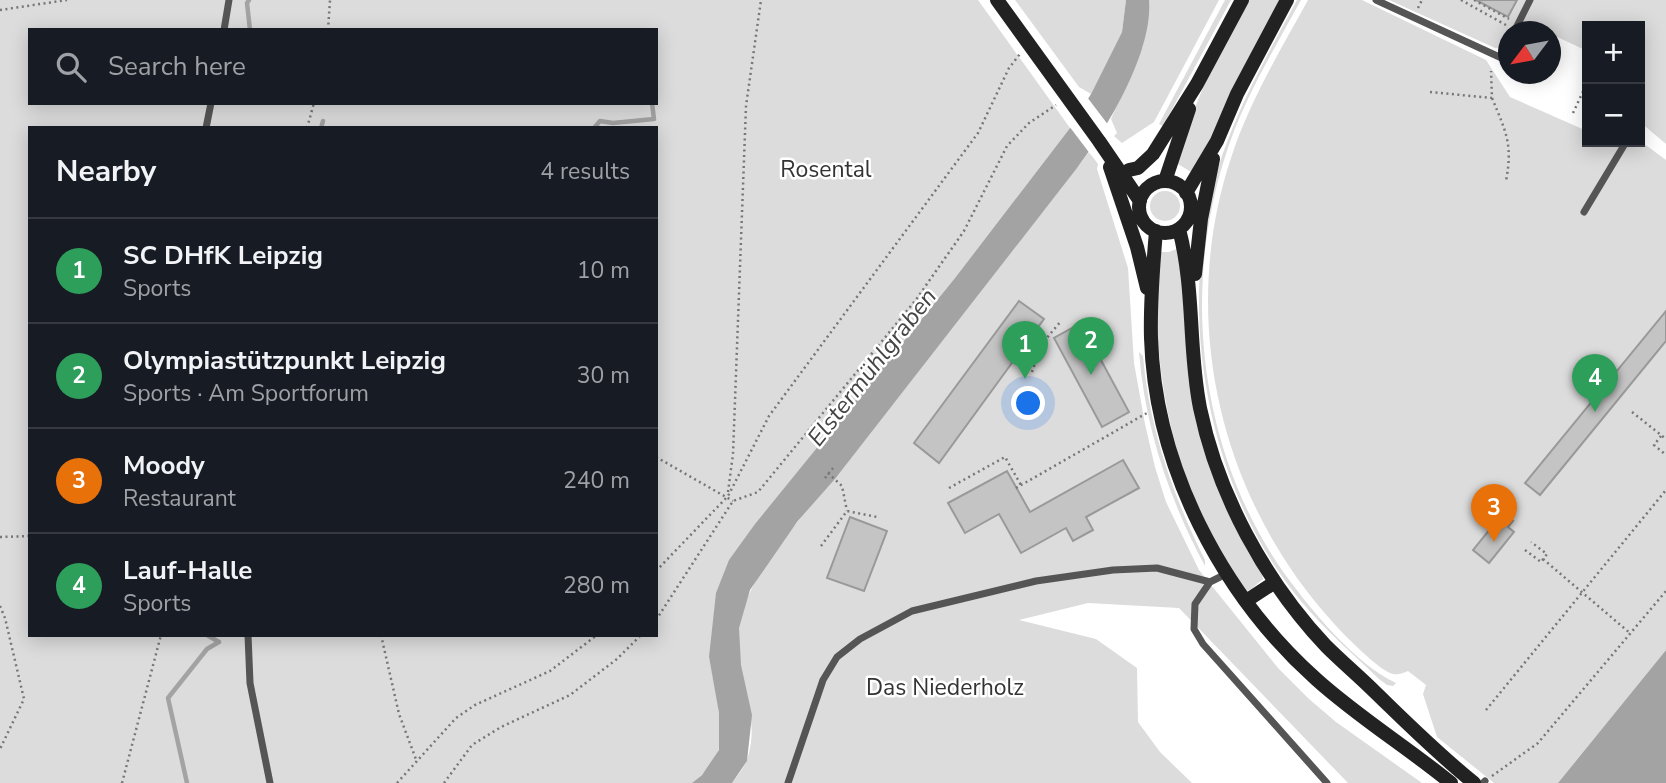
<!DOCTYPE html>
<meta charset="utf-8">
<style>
body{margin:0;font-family:"Nunito Sans",sans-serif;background:#20242c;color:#f1f3f6}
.controls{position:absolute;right:21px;top:21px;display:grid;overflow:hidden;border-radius:0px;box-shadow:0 4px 18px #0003}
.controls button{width:63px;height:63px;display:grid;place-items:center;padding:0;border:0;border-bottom:2px solid #363941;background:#171b24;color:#f1f3f6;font:35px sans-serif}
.compass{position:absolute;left:1498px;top:21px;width:63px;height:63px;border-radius:50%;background:#171b24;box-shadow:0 4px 18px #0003;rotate:238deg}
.you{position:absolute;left:1029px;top:404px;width:24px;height:24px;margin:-18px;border:5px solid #fff;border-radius:50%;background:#1a73e8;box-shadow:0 0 0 10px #1a73e833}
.badge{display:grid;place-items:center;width:46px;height:46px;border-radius:50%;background:#1a73e8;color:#fff;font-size:23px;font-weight:700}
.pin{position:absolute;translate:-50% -58px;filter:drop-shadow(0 2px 4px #0008)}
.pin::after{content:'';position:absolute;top:37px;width:24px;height:21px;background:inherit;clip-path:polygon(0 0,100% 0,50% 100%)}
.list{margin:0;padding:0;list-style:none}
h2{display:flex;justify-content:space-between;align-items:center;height:91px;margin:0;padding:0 28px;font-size:30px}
h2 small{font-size:23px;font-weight:400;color:#9ea1a6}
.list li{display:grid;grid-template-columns:46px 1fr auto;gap:21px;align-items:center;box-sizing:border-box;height:105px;padding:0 28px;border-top:2px solid #363941}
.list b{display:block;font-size:26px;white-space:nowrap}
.list p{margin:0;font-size:23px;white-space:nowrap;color:#9ea1a6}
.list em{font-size:23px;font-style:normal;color:#9ea1a6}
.icon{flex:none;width:38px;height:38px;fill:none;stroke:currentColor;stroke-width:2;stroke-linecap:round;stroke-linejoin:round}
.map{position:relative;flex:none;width:1666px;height:783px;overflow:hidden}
.search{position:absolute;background:#171b24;box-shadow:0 4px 18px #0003;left:28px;top:28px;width:630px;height:77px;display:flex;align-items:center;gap:18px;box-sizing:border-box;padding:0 24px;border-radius:0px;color:#9ea1a6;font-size:26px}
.panel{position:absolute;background:#171b24;box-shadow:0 4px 18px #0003;left:28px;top:126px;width:630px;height:511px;border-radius:0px}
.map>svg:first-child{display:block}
</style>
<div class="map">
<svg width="1666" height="783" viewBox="0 0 1666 783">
<rect width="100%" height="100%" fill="#fff"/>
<path fill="#dcdcdc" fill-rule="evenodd" d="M 0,0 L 978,0 L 1070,128 L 955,278 L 858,396 L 709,657 C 713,679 725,729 719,749 C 716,761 702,776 692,783 L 0,783 ZM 30,30 L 656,30 L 656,103 L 30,103 ZM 30,128 L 656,128 L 656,635 L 30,635 Z
M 1015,0 L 1126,0 L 1122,32 L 1091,94 L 1079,87 Z
M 1149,0 L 1219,0 L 1154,122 L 1122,143 L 1114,136 L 1117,133 L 1111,119 L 1143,46 Z
M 1225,0 L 1231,0 L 1163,126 L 1159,124 Z
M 1248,0 L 1280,0 L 1232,89 L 1208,148 L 1193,173 L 1176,163 L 1194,110 L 1207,78 Z
M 1297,0 L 1301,0 C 1273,51 1242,102 1225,157 C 1181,295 1200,453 1284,573 C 1311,610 1355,664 1396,683 L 1393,686 L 1387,685 L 1379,679 C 1352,653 1324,629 1300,600 C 1202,482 1173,296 1223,153 C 1242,99 1270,50 1297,0 Z
M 1308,0 L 1362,0 L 1486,60 L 1510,97 L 1587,131 L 1587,142 L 1629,142 L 1641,147 L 1643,143 L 1666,160 L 1666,650 L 1558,783 L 1494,783 L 1437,737 L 1423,694 L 1426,685 L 1408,671 C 1403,673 1399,675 1393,674 C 1379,671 1341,632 1330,619 C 1219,495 1178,317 1231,158 C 1249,102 1280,51 1308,0 Z
M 1389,0 L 1666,0 L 1666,144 L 1640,122 L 1640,26 L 1587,26 L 1587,51 L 1551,34 L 1550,32 L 1527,23 L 1523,31 L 1508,32 L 1508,47 L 1495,48 Z
M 1089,152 L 1098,164 L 1097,169 L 1128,268 L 1134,363 L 1145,424 L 1155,467 L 1166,502 L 1199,570 L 1278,668 L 1309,699 L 1336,722 L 1422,783 L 1348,783 L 1179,608 L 1088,603 L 1019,620 L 1096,639 L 1137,668 L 1138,722 L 1160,752 L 1192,783 L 732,783 C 737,776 744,768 747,760 C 763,712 732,671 739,627 C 746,576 801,517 835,479 Z
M1150 206a15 15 0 1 1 30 0a15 15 0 1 1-30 0Z
M 1179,248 L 1183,262 L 1184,317 L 1189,382 L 1262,574 L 1263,579 L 1250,590 L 1245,591 C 1194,524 1167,437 1159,353 C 1155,319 1157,285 1158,252 L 1169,252 Z
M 1139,352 L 1143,356 C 1149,428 1173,496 1205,560 L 1205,566 C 1169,499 1145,428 1139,352 Z"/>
<path fill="#a3a3a3" d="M 1126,0 L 1149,0 C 1153,52 1108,127 1077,168 L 835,479 L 797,522 L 750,590 L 739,628 L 741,665 L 752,715 L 747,761 L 732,783 L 692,783 L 702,775 L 719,750 L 719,713 L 709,657 L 716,593 L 729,560 L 755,524 L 955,278 L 1070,128 L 1091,94 L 1122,32 Z
M 1666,650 L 1666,783 L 1558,783 Z"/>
<path fill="#fff" d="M 1087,97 L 1109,126 L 1091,155 L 1069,126 Z"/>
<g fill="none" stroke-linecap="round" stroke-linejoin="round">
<path stroke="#a3a3a3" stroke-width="4.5" d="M 249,0 L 247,3 L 250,30
M 321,128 L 323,121
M 594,128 L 600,121 L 613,123 L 654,119 L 652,103
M 187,783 L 168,698 L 207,649 L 219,642 L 207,635"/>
</g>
<path fill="#c4c4c4" stroke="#999" stroke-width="2" d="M 1476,0 L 1517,0 L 1508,17 Z
M 1019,301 L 1044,319 L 939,463 L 914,443 Z
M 1666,311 L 1666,341 L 1540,495 L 1525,483 Z
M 1081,323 L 1129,412 L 1102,427 L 1054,338 Z
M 1123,460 L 1139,488 L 1086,517 L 1093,530 L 1073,541 L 1066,528 L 1021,553 L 999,514 L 965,533 L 948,503 L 1007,471 L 1030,512 Z
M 1503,513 L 1513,521 L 1508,527 L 1514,532 L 1489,563 L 1473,550 Z
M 850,517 L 887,531 L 864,591 L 827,578 Z"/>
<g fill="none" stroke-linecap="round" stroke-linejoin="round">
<path stroke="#777" stroke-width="2.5" stroke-dasharray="2 3.5" stroke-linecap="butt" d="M 1461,0 L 1506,25
M 1474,0 L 1509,19
M 1418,8 L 1422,0
M 0,10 L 67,0
M 328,30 L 330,0
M 1430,92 L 1492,98 L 1491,71
M 1492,98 C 1506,132 1513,144 1506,181
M 1573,113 L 1587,83
M 307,128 L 314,103
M 1032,372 L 1041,345 L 1061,321
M 1632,412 L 1666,439
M 1661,436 L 1654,445 L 1666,455
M 656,457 L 733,501
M 828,473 L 842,486 L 847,511
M 825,478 L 833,468
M 949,488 L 1005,457 L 1021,485
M 1016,488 L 1147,413
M 728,492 L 733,454 L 746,106 L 761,0
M 0,537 L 30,536
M 821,546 L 847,511 L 877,517
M 1525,550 L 1541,562 L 1547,554 L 1531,542
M 1543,559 L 1631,634
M 656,571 L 728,496 L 769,416 L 978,133 L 1009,68 L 1020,54
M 0,606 L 5,618 L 24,699 L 0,749
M 656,620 L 733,501 L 758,492 L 915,301 L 964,231 L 1007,146 L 1029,123 L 1056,105
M 381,635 L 399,714 L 417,762
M 1486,710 L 1666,490
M 1492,776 L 1538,743 L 1666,591
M 122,783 L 161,635
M 397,783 L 456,718 L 475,705 L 550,671 L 597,635
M 444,783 L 472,745 L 501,727 L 570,695 L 617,659 L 641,635"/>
<path stroke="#555" stroke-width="7" d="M 1376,0 L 1508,61
M 224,30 L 229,0
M 1514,32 L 1530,0
M 1502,57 L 1508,43
M 206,128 L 211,103
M 1584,212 L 1626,142
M 1226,574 L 1210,582 L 1195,604 L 1194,629 L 1203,644 L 1327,783
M 248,635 L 250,683 L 270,783
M 788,783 L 823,680 L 837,657 L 860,639 L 912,611 L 1036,581 L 1113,570 L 1157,568 L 1210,582
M 1483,783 L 1485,781"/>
<path stroke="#222" stroke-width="14" d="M 997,0 L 1099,141 L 1140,201
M 1110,167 L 1137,247 L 1147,288
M 1129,170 L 1138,168 L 1153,154 L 1197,84 L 1242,0
M 1165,181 L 1189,109
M1139 207a26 26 0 1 1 52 0a26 26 0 1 1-52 0Z
M 1186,193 L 1217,141 L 1237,94 L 1287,0
M 1179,229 C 1195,290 1188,348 1200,408 C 1218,495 1265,581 1326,646 C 1342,662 1360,677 1376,693 C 1409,725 1438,754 1474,783
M 1156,231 C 1153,266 1150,303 1151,338 C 1155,466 1221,594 1316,679 C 1358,717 1407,747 1451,783
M 1195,274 L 1201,219 L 1213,159
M 1246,601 L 1275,582"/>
</g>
<g text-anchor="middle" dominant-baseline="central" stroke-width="5" stroke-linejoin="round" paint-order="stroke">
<g font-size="23" fill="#333" stroke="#fff">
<text x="826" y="169">Rosental</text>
<text x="945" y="687">Das Niederholz</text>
</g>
<g font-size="24" font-style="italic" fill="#444" stroke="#fff">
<text transform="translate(872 367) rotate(-52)">Elstermühlgraben</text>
</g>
</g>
</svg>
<div class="controls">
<button>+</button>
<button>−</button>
</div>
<svg class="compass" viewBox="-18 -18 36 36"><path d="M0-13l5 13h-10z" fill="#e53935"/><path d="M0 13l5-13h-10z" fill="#9ea1a6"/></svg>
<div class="you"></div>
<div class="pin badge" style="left:1025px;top:379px;background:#2e9e5b">1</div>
<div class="pin badge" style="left:1091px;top:375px;background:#2e9e5b">2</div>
<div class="pin badge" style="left:1494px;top:542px;background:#e8710a">3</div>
<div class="pin badge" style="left:1595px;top:412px;background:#2e9e5b">4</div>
<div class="search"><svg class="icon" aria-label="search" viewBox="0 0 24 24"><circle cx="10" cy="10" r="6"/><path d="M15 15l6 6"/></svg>Search here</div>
<section class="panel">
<h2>Nearby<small>4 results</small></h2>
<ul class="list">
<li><span class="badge" style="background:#2e9e5b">1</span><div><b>SC DHfK Leipzig</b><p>Sports</p></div><em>10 m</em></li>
<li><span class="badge" style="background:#2e9e5b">2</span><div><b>Olympiastützpunkt Leipzig</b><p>Sports · Am Sportforum</p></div><em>30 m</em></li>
<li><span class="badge" style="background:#e8710a">3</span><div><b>Moody</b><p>Restaurant</p></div><em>240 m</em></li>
<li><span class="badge" style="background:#2e9e5b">4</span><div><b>Lauf-Halle</b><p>Sports</p></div><em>280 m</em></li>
</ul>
</section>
</div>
